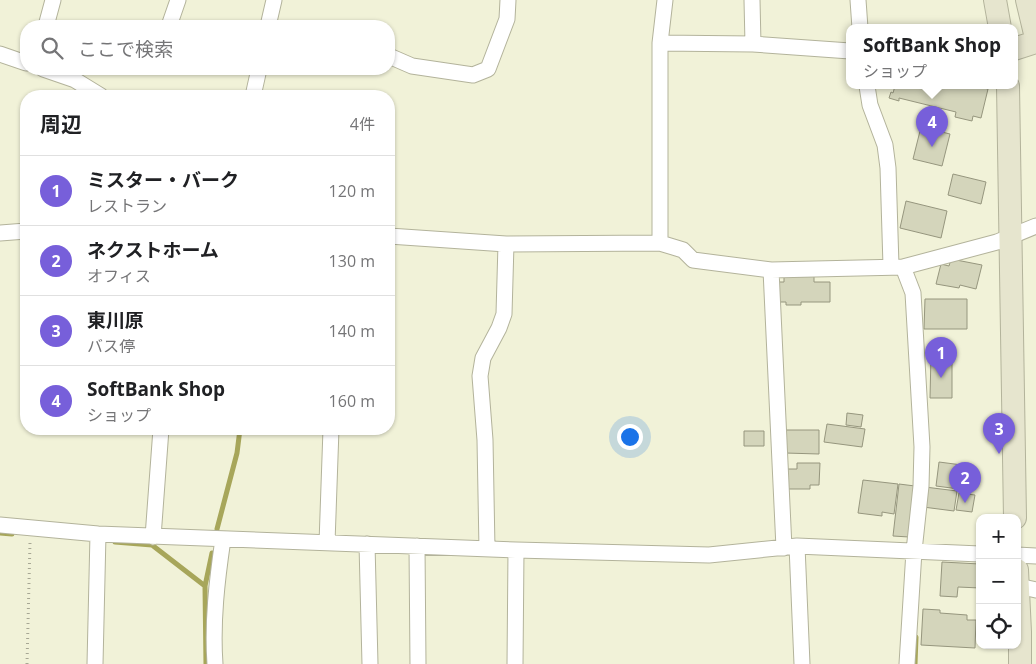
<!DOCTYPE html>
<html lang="ja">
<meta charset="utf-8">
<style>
body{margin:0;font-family:"Open Sans","Noto Sans JP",sans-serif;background:#f6f6f6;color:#202124}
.controls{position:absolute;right:15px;bottom:15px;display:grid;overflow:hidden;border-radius:10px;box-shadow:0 1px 4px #0004}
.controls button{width:45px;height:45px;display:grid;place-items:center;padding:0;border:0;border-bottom:1px solid #e0e0e0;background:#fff;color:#202124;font:25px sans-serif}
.you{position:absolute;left:629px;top:436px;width:18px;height:18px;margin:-12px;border:4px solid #fff;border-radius:50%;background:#1a73e8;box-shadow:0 0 0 8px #1a73e833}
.badge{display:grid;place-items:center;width:32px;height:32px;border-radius:50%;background:#775fda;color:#fff;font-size:16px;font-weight:700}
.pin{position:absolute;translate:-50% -41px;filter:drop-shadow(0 1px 2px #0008)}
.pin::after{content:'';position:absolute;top:26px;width:18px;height:15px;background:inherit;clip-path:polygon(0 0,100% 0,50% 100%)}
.popup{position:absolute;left:846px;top:24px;width:172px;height:65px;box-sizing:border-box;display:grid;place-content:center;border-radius:10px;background:#fff;filter:drop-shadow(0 1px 4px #0005);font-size:16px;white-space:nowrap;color:#757577}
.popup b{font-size:19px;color:#202124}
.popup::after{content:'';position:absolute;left:50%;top:100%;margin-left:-10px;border:10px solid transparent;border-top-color:#fff}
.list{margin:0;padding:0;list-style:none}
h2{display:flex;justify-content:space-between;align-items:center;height:65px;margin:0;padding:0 20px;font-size:21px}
h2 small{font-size:16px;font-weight:400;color:#757577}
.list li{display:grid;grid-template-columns:32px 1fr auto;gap:15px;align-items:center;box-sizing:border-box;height:70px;padding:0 20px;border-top:1px solid #e0e0e0}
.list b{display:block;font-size:19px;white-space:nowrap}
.list p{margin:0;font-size:16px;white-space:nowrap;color:#757577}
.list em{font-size:16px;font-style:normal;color:#757577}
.icon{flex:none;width:28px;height:28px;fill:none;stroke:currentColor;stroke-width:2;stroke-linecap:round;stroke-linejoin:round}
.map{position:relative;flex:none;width:1036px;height:664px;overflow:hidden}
.search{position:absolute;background:#fff;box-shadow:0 1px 4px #0004;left:20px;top:20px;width:375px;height:55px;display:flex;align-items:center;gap:12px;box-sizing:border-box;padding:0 18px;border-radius:20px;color:#757577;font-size:19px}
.panel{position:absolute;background:#fff;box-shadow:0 1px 4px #0004;left:20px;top:90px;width:375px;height:345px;border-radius:20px}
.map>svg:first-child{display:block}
</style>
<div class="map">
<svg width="1036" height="664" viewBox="0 0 1036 664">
<rect width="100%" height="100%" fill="#f1f2d8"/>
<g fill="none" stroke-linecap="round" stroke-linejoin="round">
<path stroke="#a7a65a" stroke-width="5" d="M 217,529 L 237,453 L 240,429
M 0,533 L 12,534
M 115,542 L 152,545 L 205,586 L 206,664
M 205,586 L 212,553
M 915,664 L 916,637"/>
</g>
<path fill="#d4d5bb" stroke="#96967e" d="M 895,86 L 975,86 L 988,89 L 981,118 L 973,116 L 972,121 L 955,117 L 956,112 L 899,98 L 899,101 L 889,98 L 891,92 L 893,93 Z
M 921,127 L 950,134 L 942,166 L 913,159 Z
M 953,174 L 986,182 L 981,204 L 948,195 Z
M 906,201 L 947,211 L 941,238 L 900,228 Z
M 951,259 L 982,265 L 976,289 L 960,285 L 959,288 L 936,284 L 941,264 L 949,266 Z
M 784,276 L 814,276 L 814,282 L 830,282 L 830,302 L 801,302 L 801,305 L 786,305 L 786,302 L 776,302 L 776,282 L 784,282 Z
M 925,299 L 967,299 L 967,329 L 924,329 Z
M 931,355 L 952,355 L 952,398 L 930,398 Z
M 847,413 L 863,415 L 861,427 L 846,425 Z
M 827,424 L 865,429 L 862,447 L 824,442 Z
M 780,430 L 819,430 L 819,454 L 785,453 Z
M 744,431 L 764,431 L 764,446 L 744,446 Z
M 939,462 L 962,465 L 959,489 L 936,486 Z
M 797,463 L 820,463 L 819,485 L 810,485 L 810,489 L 783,489 L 783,469 L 797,469 Z
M 863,480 L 898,484 L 894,514 L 882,512 L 882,516 L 858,513 Z
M 899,484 L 915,486 L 909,537 L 893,536 Z
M 925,487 L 957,491 L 954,511 L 923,507 Z
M 959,493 L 975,495 L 972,512 L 956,510 Z
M 942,562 L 980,564 L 980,588 L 958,587 L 957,597 L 940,596 Z
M 923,609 L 940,610 L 940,613 L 967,615 L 967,620 L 976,620 L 975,648 L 921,645 Z"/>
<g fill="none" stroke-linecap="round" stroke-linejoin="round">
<defs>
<path id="street" d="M 752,0 L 753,44
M 858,0 L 860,28
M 46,26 L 53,0
M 169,26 L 178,0
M 268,26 L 274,0
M 660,43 L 753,44 L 850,51
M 0,54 L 26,63
M 389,56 L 412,66 L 473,75 L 488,69 L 507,19 L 508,0
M 43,69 L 75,80 L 101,96
M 867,86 L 870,105 L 885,145 L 888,168 L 891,266
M 253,96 L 259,69
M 0,233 L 26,231
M 389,236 L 506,244 L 660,243 L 683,250 L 693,260 L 771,270 L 903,267 L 997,242 L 1036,226
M 660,243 L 660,43 L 665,0
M 903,267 L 913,293 L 922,447 L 921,486 L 914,551 L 907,664
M 771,270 L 784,548
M 0,525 L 98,534 L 516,550 L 709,555 L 797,546 L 980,554
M 153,537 L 161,429
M 327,543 L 331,429
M 367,544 L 370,664
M 417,546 L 418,664
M 797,546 L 802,664
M 487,549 L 485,440 L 480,376 L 483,358 L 499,328 L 504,314 L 506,244
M 1017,555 L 1036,556
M 1018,586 L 1036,590
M 95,664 L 98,534
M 215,664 C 212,622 217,580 223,539
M 515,664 L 516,550"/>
<path id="secondary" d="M 995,0 L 1000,28
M 1027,0 L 1036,38
M 1014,49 L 1036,42
M 1008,86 L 1015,518
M 1017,570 L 1020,632 L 1020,664"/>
</defs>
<use href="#street" stroke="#b3b39b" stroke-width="17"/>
<use href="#secondary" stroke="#b3b39b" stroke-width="24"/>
<path stroke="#a7a794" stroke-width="3" stroke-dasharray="1 4" stroke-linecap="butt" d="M 27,664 L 30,542"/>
<use href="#street" stroke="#fff" stroke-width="15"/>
<use href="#secondary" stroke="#e6e5ce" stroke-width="22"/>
</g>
</svg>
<div class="controls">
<button>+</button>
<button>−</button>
<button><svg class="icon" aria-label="locate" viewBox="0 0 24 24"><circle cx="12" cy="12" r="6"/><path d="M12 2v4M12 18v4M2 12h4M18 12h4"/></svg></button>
</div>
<div class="you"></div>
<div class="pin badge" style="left:941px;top:378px">1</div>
<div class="pin badge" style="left:965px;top:503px">2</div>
<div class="pin badge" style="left:999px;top:454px">3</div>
<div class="pin badge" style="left:932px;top:147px">4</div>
<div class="popup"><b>SoftBank Shop</b>ショップ</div>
<div class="search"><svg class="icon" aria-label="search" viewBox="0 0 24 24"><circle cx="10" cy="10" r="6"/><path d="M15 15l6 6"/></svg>ここで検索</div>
<section class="panel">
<h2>周辺<small>4件</small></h2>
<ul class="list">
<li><span class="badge">1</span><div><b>ミスター・バーク</b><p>レストラン</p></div><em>120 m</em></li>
<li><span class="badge">2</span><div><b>ネクストホーム</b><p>オフィス</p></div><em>130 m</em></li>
<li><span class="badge">3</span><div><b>東川原</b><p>バス停</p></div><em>140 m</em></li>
<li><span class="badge">4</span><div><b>SoftBank Shop</b><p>ショップ</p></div><em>160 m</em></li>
</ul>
</section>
</div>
